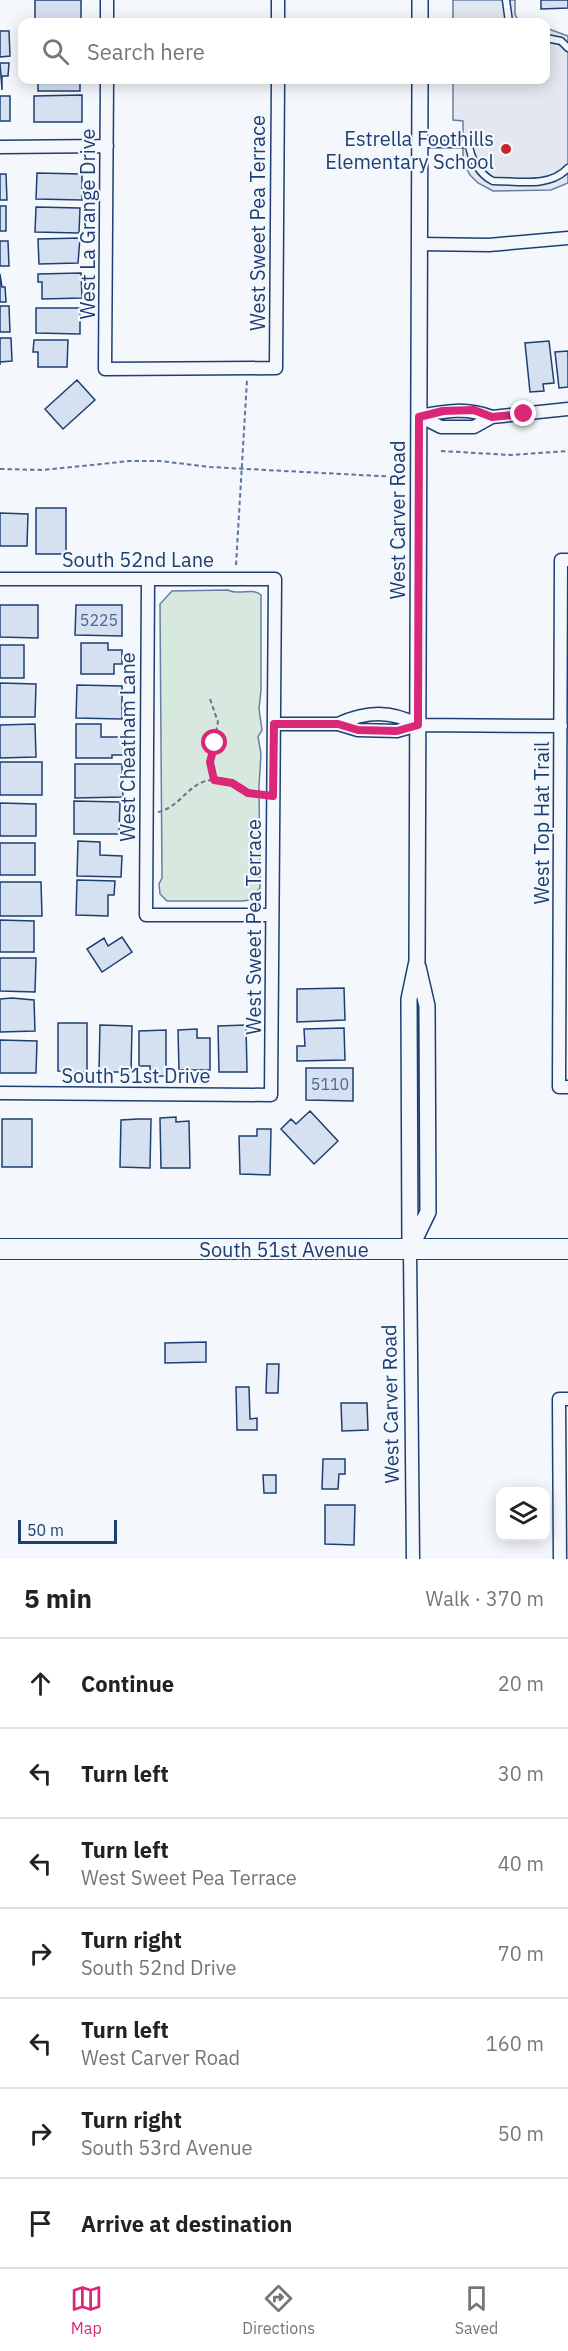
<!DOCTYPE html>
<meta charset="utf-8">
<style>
body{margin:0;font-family:"IBM Plex Sans",sans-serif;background:#f2f2f2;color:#222}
.controls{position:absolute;right:18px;bottom:18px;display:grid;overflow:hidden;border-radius:12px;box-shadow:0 3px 15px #0003}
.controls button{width:54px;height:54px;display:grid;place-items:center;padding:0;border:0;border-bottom:2px solid #e0e0e0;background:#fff;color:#222;font:30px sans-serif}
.scale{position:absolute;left:18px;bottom:15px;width:99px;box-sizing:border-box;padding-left:6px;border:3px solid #1d3f73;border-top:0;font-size:16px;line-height:21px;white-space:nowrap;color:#1d3f73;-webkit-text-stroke:4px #f4f7fb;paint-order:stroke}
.stop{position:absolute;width:18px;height:18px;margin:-14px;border:4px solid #db2777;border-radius:50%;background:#fff}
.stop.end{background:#db2777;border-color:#fff;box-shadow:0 2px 6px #0008}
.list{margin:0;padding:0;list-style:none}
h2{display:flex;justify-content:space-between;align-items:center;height:78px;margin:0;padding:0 24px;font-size:26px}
h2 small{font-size:20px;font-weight:400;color:#767676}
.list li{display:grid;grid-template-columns:39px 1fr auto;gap:18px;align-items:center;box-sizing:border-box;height:90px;padding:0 24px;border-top:2px solid #e0e0e0}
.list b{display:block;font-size:22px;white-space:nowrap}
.list p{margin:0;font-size:20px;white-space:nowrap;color:#767676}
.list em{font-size:20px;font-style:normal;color:#767676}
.icon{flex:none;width:33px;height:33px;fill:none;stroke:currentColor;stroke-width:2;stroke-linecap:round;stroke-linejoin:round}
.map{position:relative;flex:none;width:568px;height:1559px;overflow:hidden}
.search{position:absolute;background:#fff;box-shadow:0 3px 15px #0003;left:18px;right:18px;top:18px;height:66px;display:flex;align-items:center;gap:15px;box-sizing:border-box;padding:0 21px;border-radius:12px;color:#767676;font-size:22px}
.sheet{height:708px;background:#fff}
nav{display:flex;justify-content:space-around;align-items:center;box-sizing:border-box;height:84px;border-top:2px solid #e0e0e0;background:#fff;font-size:16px;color:#767676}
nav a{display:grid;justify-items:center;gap:3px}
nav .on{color:#db2777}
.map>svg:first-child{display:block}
</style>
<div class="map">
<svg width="568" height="1559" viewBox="0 0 568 1559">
<rect width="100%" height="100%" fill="#f4f7fb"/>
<path fill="#d7e8df" stroke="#687fa3" stroke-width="1.5" d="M 228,590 C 239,596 254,587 261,595 L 261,690 L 259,709 L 262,730 L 258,737 L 261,754 L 259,786 L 260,888 L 249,900 L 243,901 L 167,901 L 160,894 L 159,884 L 162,878 L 160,604 L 172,591 Z"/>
<path fill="#e3e8f0" stroke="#687fa3" stroke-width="1.5" d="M 453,0 L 515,0 L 515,14 L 519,22 L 453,22 Z
M 546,28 L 568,36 L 568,183 L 551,190 L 493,191 L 478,183 L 470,175 L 463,162 L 463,121 L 453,120 L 453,80 L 546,80 Z"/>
<path fill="#d5e0f0" stroke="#1d3f73" stroke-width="1.5" d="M 35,0 L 81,0 L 81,22 L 35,22 Z
M 541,0 L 568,0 L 568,8 L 541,9 Z
M 0,31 L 9,31 L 10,56 L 0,57 Z
M 0,63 L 9,63 L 8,76 L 2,76 L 2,90 Z
M 38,80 L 80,80 L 80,91 L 38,91 Z
M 82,95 L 82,122 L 34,122 L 34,96 Z
M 0,96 L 10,96 L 10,121 L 0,121 Z
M 37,173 L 82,174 L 82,200 L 36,199 Z
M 0,174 L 6,174 L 7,200 L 0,200 Z
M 0,206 L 6,206 L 6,231 L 0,231 Z
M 36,207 L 80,208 L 79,233 L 35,232 Z
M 80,238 L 78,263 L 39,264 L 38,239 Z
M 0,241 L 8,241 L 9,266 L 0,266 Z
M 81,273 L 82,298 L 42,299 L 42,282 L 38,282 L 38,274 Z
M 0,274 L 2,287 L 5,287 L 6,302 L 0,302 Z
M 0,306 L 9,306 L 10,332 L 0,332 Z
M 36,308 L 80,308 L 80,334 L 36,333 Z
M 0,338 L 11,338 L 12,361 L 0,362 L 0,365 Z
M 34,340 L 68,340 L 67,367 L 38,367 L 38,352 L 33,352 Z
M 549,341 L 554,383 L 543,384 L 544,391 L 530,392 L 525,343 Z
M 568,351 L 568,387 L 559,388 L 555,352 Z
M 77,380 L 95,400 L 63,429 L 45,409 Z
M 36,508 L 66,508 L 66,554 L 36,554 Z
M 0,513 L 28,514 L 27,546 L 0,546 Z
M 0,605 L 38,605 L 38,638 L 0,637 Z
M 76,605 L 122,605 L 122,636 L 75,635 Z
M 81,643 L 108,643 L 108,650 L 122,650 L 122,664 L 114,664 L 114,674 L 81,674 Z
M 0,645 L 24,645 L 24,678 L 0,678 Z
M 0,683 L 36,684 L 35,717 L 0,717 Z
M 77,685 L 122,686 L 122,719 L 76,718 Z
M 35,724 L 36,757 L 0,758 L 0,725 Z
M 76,724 L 101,724 L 101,737 L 124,737 L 124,755 L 112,755 L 112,758 L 76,758 Z
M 0,762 L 42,762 L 42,795 L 0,795 Z
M 75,764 L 122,764 L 123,797 L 75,798 Z
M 74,801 L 120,802 L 119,834 L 74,834 Z
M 0,803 L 36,804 L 36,836 L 0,836 Z
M 78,841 L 100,842 L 100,855 L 122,856 L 121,877 L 77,876 Z
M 0,843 L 35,843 L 35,875 L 0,875 Z
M 77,880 L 115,881 L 114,895 L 108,895 L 108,916 L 76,915 Z
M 0,882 L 41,882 L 42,916 L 0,916 Z
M 0,920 L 34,921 L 34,952 L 0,952 Z
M 122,937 L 132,952 L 102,972 L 87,949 L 104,938 L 108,946 Z
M 0,958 L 36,958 L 35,992 L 0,991 Z
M 344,988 L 345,1020 L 297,1022 L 297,989 Z
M 12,998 L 34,1000 L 35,1031 L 0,1032 L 0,999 Z
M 58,1023 L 87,1023 L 87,1072 L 58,1071 Z
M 100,1025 L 132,1026 L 131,1072 L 99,1072 Z
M 246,1025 L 247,1072 L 219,1072 L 218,1026 Z
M 344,1028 L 345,1060 L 297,1061 L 297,1046 L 305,1046 L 304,1029 Z
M 197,1029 L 197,1038 L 210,1038 L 210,1070 L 179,1070 L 178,1030 Z
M 166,1030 L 166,1076 L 150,1076 L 150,1066 L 139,1066 L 139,1031 Z
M 0,1040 L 37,1041 L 36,1073 L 0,1073 Z
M 306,1068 L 353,1068 L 353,1101 L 306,1100 Z
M 310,1111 L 338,1141 L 314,1164 L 281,1129 L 291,1119 L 296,1124 Z
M 176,1117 L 176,1122 L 189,1121 L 190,1168 L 161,1168 L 160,1118 Z
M 2,1119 L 32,1119 L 32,1167 L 2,1167 Z
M 138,1119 L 151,1119 L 150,1168 L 120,1167 L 121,1120 Z
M 257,1129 L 271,1129 L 270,1175 L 240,1174 L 239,1136 L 257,1136 Z
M 206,1342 L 206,1362 L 165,1363 L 165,1343 Z
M 267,1364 L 279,1364 L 278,1393 L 266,1393 Z
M 236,1387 L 249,1387 L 250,1419 L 257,1418 L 257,1430 L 237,1430 Z
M 341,1403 L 367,1403 L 368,1430 L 342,1431 Z
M 323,1459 L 345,1459 L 345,1474 L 339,1474 L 338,1489 L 322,1489 Z
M 263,1475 L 276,1475 L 276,1493 L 264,1493 Z
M 325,1505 L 355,1505 L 354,1545 L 325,1544 Z"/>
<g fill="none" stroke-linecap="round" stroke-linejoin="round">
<defs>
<path id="service" d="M 506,0 L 509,22
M 546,38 L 561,41 L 568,48
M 420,144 L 469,144 C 470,158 480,175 493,181 C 518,181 550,188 568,168"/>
<path id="minor" d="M 107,22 L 107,0
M 278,22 L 278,0
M 107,80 L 105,369 L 276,368 L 278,80
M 0,147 L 107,146
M 419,244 L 489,245 L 568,238
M 419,416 L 441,427 L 474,427 L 492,417 L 568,409
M 419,416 C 445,411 467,407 492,417
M 568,560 L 561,560 L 559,1087 L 568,1087
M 0,579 L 275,579 L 271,1095 L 0,1093
M 148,579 L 146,915 L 272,915
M 274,724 L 338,724 L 358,730 L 397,731 L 418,725 L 561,726
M 338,724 C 366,711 391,710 418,725
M 410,1250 L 413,1559
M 560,1559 L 559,1399 L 568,1399"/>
<path id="tertiary" d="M 420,22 L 420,0
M 411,1247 L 428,1212 L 427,1006 L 418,967
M 410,1250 L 409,999 L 417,961 L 420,80"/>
<path id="primary" d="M 0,1249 L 568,1249"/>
</defs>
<use href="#service" stroke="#1d3f73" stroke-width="9"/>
<use href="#minor" stroke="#1d3f73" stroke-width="15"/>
<use href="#tertiary" stroke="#1d3f73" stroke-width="18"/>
<use href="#primary" stroke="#1d3f73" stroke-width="22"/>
<path stroke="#5e769c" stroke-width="2" stroke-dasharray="4.5 3" stroke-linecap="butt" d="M 441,451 L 511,455 L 568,451
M 0,469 L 43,470 L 130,461 L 160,461 L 210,467 L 398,477
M 236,565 L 247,380
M 210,699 L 218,722 L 210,762 L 214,780
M 158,812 C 180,808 190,780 213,780 C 232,779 243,793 261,794"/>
<use href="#service" stroke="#f4f7fb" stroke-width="6"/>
<use href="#minor" stroke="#f4f7fb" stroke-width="12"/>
<use href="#tertiary" stroke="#f4f7fb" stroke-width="15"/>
<use href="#primary" stroke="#f4f7fb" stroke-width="20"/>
</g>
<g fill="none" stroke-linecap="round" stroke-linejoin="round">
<path stroke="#db2777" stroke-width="8" d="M 215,743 L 210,762 L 214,780 L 232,783 L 248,793 L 273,796 L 274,724 L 338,724 L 358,730 L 397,731 L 418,725 L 419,417 L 443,411 L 474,410 L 492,417 L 524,414"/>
</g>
<circle fill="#c62828" stroke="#f4f7fb" stroke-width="2" cx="506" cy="149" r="6"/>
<g text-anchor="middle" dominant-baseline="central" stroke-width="4.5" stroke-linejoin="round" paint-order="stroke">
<g font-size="16" fill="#4b6792">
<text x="99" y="620">5225</text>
<text x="330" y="1084">5110</text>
</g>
<g font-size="20" fill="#1d3f73" stroke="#f4f7fb" text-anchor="end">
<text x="494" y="138">Estrella Foothills<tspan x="494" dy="23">Elementary School</tspan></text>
</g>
<g font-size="20" fill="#1d3f73" stroke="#f4f7fb">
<text transform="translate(257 223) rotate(-90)">West Sweet Pea Terrace</text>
<text transform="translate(87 224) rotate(-90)">West La Grange Drive</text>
<text transform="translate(397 520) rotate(-90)">West Carver Road</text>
<text x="138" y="559">South 52nd Lane</text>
<text transform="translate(127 747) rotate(-90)">West Cheatham Lane</text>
<text transform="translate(541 823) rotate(-90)">West Top Hat Trail</text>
<text transform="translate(253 927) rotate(-90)">West Sweet Pea Terrace</text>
<text x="136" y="1075">South 51st Drive</text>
<text x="284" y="1249">South 51st Avenue</text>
<text transform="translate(390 1404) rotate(-91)">West Carver Road</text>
</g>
</g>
</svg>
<div class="controls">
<button><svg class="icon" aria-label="layers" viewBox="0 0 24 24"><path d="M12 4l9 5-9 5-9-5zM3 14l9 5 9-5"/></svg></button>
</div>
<div class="scale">50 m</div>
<div class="stop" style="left:215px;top:743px"></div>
<div class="stop end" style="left:524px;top:414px"></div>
<div class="search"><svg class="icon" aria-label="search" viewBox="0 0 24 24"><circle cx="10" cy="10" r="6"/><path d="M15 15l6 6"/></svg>Search here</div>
</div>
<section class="sheet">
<h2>5 min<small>Walk · 370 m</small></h2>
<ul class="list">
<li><svg class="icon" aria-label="ahead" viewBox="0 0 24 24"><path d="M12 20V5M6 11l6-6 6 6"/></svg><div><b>Continue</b></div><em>20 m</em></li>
<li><svg class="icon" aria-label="left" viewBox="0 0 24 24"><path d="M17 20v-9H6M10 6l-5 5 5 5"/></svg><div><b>Turn left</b></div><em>30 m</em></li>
<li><svg class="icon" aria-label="left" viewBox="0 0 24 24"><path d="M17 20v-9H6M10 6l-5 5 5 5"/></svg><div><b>Turn left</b><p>West Sweet Pea Terrace</p></div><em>40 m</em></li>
<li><svg class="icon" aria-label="right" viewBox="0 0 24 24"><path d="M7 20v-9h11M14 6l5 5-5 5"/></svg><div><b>Turn right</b><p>South 52nd Drive</p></div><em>70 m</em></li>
<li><svg class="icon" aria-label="left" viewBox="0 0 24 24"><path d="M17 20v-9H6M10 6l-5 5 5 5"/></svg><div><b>Turn left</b><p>West Carver Road</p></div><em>160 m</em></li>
<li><svg class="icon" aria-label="right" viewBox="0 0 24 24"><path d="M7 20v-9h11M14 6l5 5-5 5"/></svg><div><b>Turn right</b><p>South 53rd Avenue</p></div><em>50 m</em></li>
<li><svg class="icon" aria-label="arrive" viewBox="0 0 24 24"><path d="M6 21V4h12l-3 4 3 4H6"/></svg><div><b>Arrive at destination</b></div></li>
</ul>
</section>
<nav>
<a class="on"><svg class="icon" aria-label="map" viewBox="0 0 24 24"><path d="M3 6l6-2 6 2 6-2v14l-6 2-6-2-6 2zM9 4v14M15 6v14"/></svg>Map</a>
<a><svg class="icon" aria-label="directions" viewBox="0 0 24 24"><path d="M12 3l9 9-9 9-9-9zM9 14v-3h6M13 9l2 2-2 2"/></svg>Directions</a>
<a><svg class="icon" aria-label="saved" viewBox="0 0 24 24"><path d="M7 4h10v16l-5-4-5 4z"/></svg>Saved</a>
</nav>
